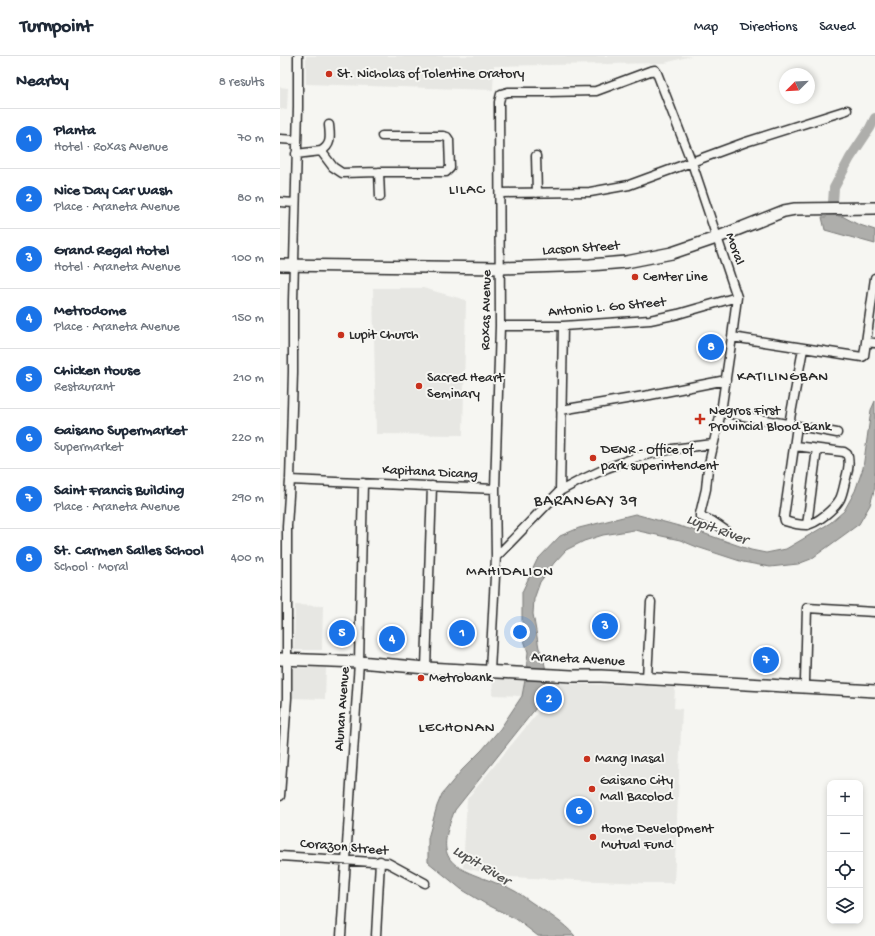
<!DOCTYPE html>
<meta charset="utf-8">
<style>
body{margin:0;font-family:"Gochi Hand",sans-serif;background:#f6f6f7;color:#1f2937}
.controls{position:absolute;right:12px;bottom:12px;display:grid;overflow:hidden;border-radius:8px;box-shadow:0 2px 6px #0003}
.controls button{width:36px;height:36px;display:grid;place-items:center;padding:0;border:0;border-bottom:1px solid #e0e1e3;background:#fff;color:#1f2937;font:20px sans-serif}
.compass{position:absolute;left:499px;top:12px;width:36px;height:36px;border-radius:50%;background:#fff;box-shadow:0 2px 6px #0003;rotate:246deg}
.you{position:absolute;left:240px;top:576px;width:14px;height:14px;margin:-10px;border:3px solid #fff;border-radius:50%;background:#1a73e8;box-shadow:0 0 0 6px #1a73e833}
.badge{display:grid;place-items:center;width:26px;height:26px;border-radius:50%;background:#1a73e8;color:#fff;font-size:13px;font-weight:700}
.pin{position:absolute;translate:-50% -50%;border:2px solid #fff;box-shadow:0 1px 4px #0006}
.list{margin:0;padding:0;list-style:none}
h2{display:flex;justify-content:space-between;align-items:center;height:52px;margin:0;padding:0 16px;font-size:17px}
h2 small{font-size:13px;font-weight:400;color:#747a83}
.list li{display:grid;grid-template-columns:26px 1fr auto;gap:12px;align-items:center;box-sizing:border-box;height:60px;padding:0 16px;border-top:1px solid #e0e1e3}
.list b{display:block;font-size:15px;white-space:nowrap}
.list p{margin:0;font-size:13px;white-space:nowrap;color:#747a83}
.list em{font-size:13px;font-style:normal;color:#747a83}
.icon{flex:none;width:22px;height:22px;fill:none;stroke:currentColor;stroke-width:2;stroke-linecap:round;stroke-linejoin:round}
.map{position:relative;flex:none;width:595px;height:880px;overflow:hidden}
header{display:flex;align-items:center;gap:24px;box-sizing:border-box;height:56px;padding:0 20px;background:#fff;border-bottom:1px solid #e0e1e3}
header strong{font-size:19px}
nav{display:flex;gap:22px;margin-inline-start:auto;font-size:14px}
main{display:flex}
aside{flex:1;background:#fff}
.map>svg:first-child{display:block}
</style>
<header>
<strong>Turnpoint</strong>
<nav><a>Map</a><a>Directions</a><a>Saved</a></nav>
</header>
<main>
<aside>
<h2>Nearby<small>8 results</small></h2>
<ul class="list">
<li><span class="badge">1</span><div><b>Planta</b><p>Hotel · Roxas Avenue</p></div><em>70 m</em></li>
<li><span class="badge">2</span><div><b>Nice Day Car Wash</b><p>Place · Araneta Avenue</p></div><em>80 m</em></li>
<li><span class="badge">3</span><div><b>Grand Regal Hotel</b><p>Hotel · Araneta Avenue</p></div><em>100 m</em></li>
<li><span class="badge">4</span><div><b>Metrodome</b><p>Place · Araneta Avenue</p></div><em>150 m</em></li>
<li><span class="badge">5</span><div><b>Chicken House</b><p>Restaurant</p></div><em>210 m</em></li>
<li><span class="badge">6</span><div><b>Gaisano Supermarket</b><p>Supermarket</p></div><em>220 m</em></li>
<li><span class="badge">7</span><div><b>Saint Francis Building</b><p>Place · Araneta Avenue</p></div><em>290 m</em></li>
<li><span class="badge">8</span><div><b>St. Carmen Salles School</b><p>School · Moral</p></div><em>400 m</em></li>
</ul>
</aside>
<div class="map">
<svg width="595" height="880" viewBox="0 0 595 880">
<rect width="100%" height="100%" fill="#f6f6f2"/>
<filter id="ink" filterUnits="userSpaceOnUse"><feTurbulence type="fractalNoise" baseFrequency=".025" numOctaves="2"/><feDisplacementMap in="SourceGraphic" scale="8" xChannelSelector="R" yChannelSelector="G"/><feConvolveMatrix kernelMatrix="1 2 1 2 8 2 1 2 1" color-interpolation-filters="sRGB"/></filter>
<g filter="url(#ink)">
<path fill="#e7e7e3" d="M 26,0 L 411,0 L 385,7 L 214,10 L 213,34 L 26,28 Z
M 0,31 L 8,32 L 7,54 L 0,53 Z
M 93,232 L 143,232 L 186,244 L 183,379 L 96,378 Z
M 15,549 L 43,550 L 42,594 L 14,594 Z
M 11,611 L 46,612 L 45,643 L 10,642 Z
M 213,621 L 245,624 L 242,640 L 212,639 Z
M 274,627 L 395,631 L 394,652 L 402,653 L 394,827 L 363,827 L 229,821 L 183,812 L 187,743 L 260,654 Z"/>
<path fill="#aeaeab" stroke="#7a7a78" d="M 562,160 L 577,168 L 595,174 L 595,188 L 545,174 L 542,161 Z
M 595,345 L 595,431 L 590,449 L 579,468 L 531,503 L 518,508 L 490,511 L 463,506 L 417,491 L 400,484 L 354,474 L 323,479 L 304,485 L 286,494 L 274,507 L 260,526 L 254,543 L 253,558 L 259,592 L 263,600 L 267,620 L 256,652 L 175,754 C 155,801 167,810 211,825 C 217,828 225,829 231,833 C 238,836 245,842 251,846 C 267,857 283,866 295,880 L 258,880 L 236,863 L 204,847 L 181,833 L 148,806 L 148,782 L 157,750 L 162,738 L 182,714 L 202,694 L 220,673 L 242,640 L 245,624 L 248,596 L 242,578 L 242,536 L 257,504 L 280,480 L 299,472 L 355,458 L 417,475 L 471,494 L 486,497 L 506,493 L 550,467 L 564,455 L 575,435 L 583,412 L 591,354 Z"/>
<g fill="none" stroke-linecap="round" stroke-linejoin="round">
<path stroke="#aeaeab" stroke-width="10" d="M 561,171 L 552,161 L 554,132 L 570,102 L 590,72 L 595,62"/>
<defs>
<path id="minor" d="M 0,83 L 16,84
M 41,95 C 52,89 50,80 49,69
M 16,98 L 41,95 L 53,111 L 62,117 L 99,116 L 166,116 L 170,112 L 169,84 L 167,81 L 163,80 L 102,80
M 256,100 L 257,137
M 99,116 L 100,141
M 220,137 L 310,136 L 349,129 L 466,86 L 567,54
M 0,146 L 15,147
M 220,270 L 283,270 L 370,264 L 398,258 L 457,241
M 452,281 L 582,301 L 584,300 L 595,222
M 587,286 L 595,287
M 281,354 L 370,339 L 446,324
M 441,356 L 557,377
M 509,368 L 523,293
M 515,390 L 564,396 L 567,398 C 570,404 568,415 566,422 C 564,429 563,437 560,443 C 555,452 537,468 526,469 C 520,469 511,467 505,465 L 504,461 L 517,370
M 10,424 L 215,433
M 280,435 L 283,270
M 527,469 L 537,393
M 216,501 L 280,435 L 299,425 L 327,412 L 357,401 L 393,393 L 433,388
M 146,612 L 152,430
M 210,615 L 216,501 L 215,433 L 220,270 L 219,46 L 221,38 L 228,36 L 268,36 L 316,35 L 370,15 L 375,14 L 377,17 L 412,107 L 457,241 L 452,281 L 441,356 L 428,412 L 426,433 L 420,458 L 420,460 L 432,465 L 445,474
M 367,622 L 371,546
M 525,625 L 527,552 L 595,556
M 0,740 L 7,642 L 7,470 L 10,424 L 13,316 L 13,245 L 18,51 L 18,0
M 0,800 L 108,807 L 145,827
M 61,880 L 79,606 L 83,427
M 96,880 L 100,805"/>
<path id="major" d="M 0,209 L 221,212 L 310,209 L 346,206 L 392,197 L 436,182 L 504,155 L 515,153 L 595,152
M 0,603 L 79,606 L 146,612 L 292,620 L 321,620 L 595,635"/>
</defs>
<use href="#minor" stroke="#2b2b2b" stroke-width="11"/>
<use href="#major" stroke="#2b2b2b" stroke-width="14"/>
<use href="#minor" stroke="#f6f6f2" stroke-width="8"/>
<use href="#major" stroke="#f6f6f2" stroke-width="11"/>
</g>
</g>
<g fill="#c8321e" stroke="#f6f6f2" stroke-width="1.5">
<circle cx="49" cy="18" r="4"/>
<circle cx="355" cy="221" r="4"/>
<circle cx="61" cy="279" r="4"/>
<circle cx="139" cy="330" r="4"/>
<path d="M418 357h4v4h4v4h-4v4h-4v-4h-4v-4h4z"/>
<circle cx="313" cy="402" r="4"/>
<circle cx="141" cy="622" r="4"/>
<circle cx="307" cy="703" r="4"/>
<circle cx="312" cy="733" r="4"/>
<circle cx="313" cy="781" r="4"/>
</g>
<g text-anchor="middle" dominant-baseline="central" stroke-width="4" stroke-linejoin="round" paint-order="stroke">
<g font-size="14" fill="#2b2b2b" stroke="#f6f6f2" text-anchor="start">
<text x="57" y="18">St. Nicholas of Tolentine Oratory</text>
<text x="363" y="221">Center Line</text>
<text x="69" y="279">Lupit Church</text>
<text x="147" y="322">Sacred Heart<tspan x="147" dy="16">Seminary</tspan></text>
<text x="429" y="355">Negros First<tspan x="429" dy="16">Provincial Blood Bank</tspan></text>
<text x="321" y="394">DENR - Office of<tspan x="321" dy="16">park superintendent</tspan></text>
<text x="149" y="622">Metrobank</text>
<text x="315" y="703">Mang Inasal</text>
<text x="320" y="725">Gaisano City<tspan x="320" dy="16">Mall Bacolod</tspan></text>
<text x="321" y="773">Home Development<tspan x="321" dy="16">Mutual Fund</tspan></text>
</g>
<g font-size="14" fill="#2b2b2b" stroke="#f6f6f2">
<text transform="translate(301 193) rotate(-4)">Lacson Street</text>
<text transform="translate(454 193) rotate(71)">Moral</text>
<text transform="translate(327 252) rotate(-5)">Antonio L. Go Street</text>
<text transform="translate(207 254) rotate(-89)">Roxas Avenue</text>
<text transform="translate(150 417) rotate(3)">Kapitana Dicang</text>
<text transform="translate(298 604) rotate(3)">Araneta Avenue</text>
<text transform="translate(63 653) rotate(-86)">Alunan Avenue</text>
<text transform="translate(64 792) rotate(5)">Corazon Street</text>
</g>
<g font-size="15" letter-spacing="1" fill="#2b2b2b" stroke="#f6f6f2">
<text x="187" y="134">LILAC</text>
<text x="503" y="321">KATILINGBAN</text>
<text x="230" y="516">MAHIDALION</text>
<text x="177" y="672">LECHONAN</text>
</g>
<g font-size="15" font-style="italic" fill="#525251" stroke="#f6f6f2">
<text transform="translate(437 474) rotate(20)">Lupit River</text>
<text transform="translate(201 810) rotate(31)">Lupit River</text>
</g>
<g font-size="16" letter-spacing="1" fill="#2b2b2b" stroke="#f6f6f2">
<text x="306" y="446">BARANGAY 39</text>
</g>
</g>
</svg>
<div class="controls">
<button>+</button>
<button>−</button>
<button><svg class="icon" aria-label="locate" viewBox="0 0 24 24"><circle cx="12" cy="12" r="6"/><path d="M12 2v4M12 18v4M2 12h4M18 12h4"/></svg></button>
<button><svg class="icon" aria-label="layers" viewBox="0 0 24 24"><path d="M12 4l9 5-9 5-9-5zM3 14l9 5 9-5"/></svg></button>
</div>
<svg class="compass" viewBox="-18 -18 36 36"><path d="M0-13l5 13h-10z" fill="#e53935"/><path d="M0 13l5-13h-10z" fill="#747a83"/></svg>
<div class="you"></div>
<div class="pin badge" style="left:182px;top:577px">1</div>
<div class="pin badge" style="left:269px;top:643px">2</div>
<div class="pin badge" style="left:325px;top:570px">3</div>
<div class="pin badge" style="left:112px;top:583px">4</div>
<div class="pin badge" style="left:62px;top:577px">5</div>
<div class="pin badge" style="left:299px;top:755px">6</div>
<div class="pin badge" style="left:486px;top:604px">7</div>
<div class="pin badge" style="left:431px;top:291px">8</div>
</div>
</main>
